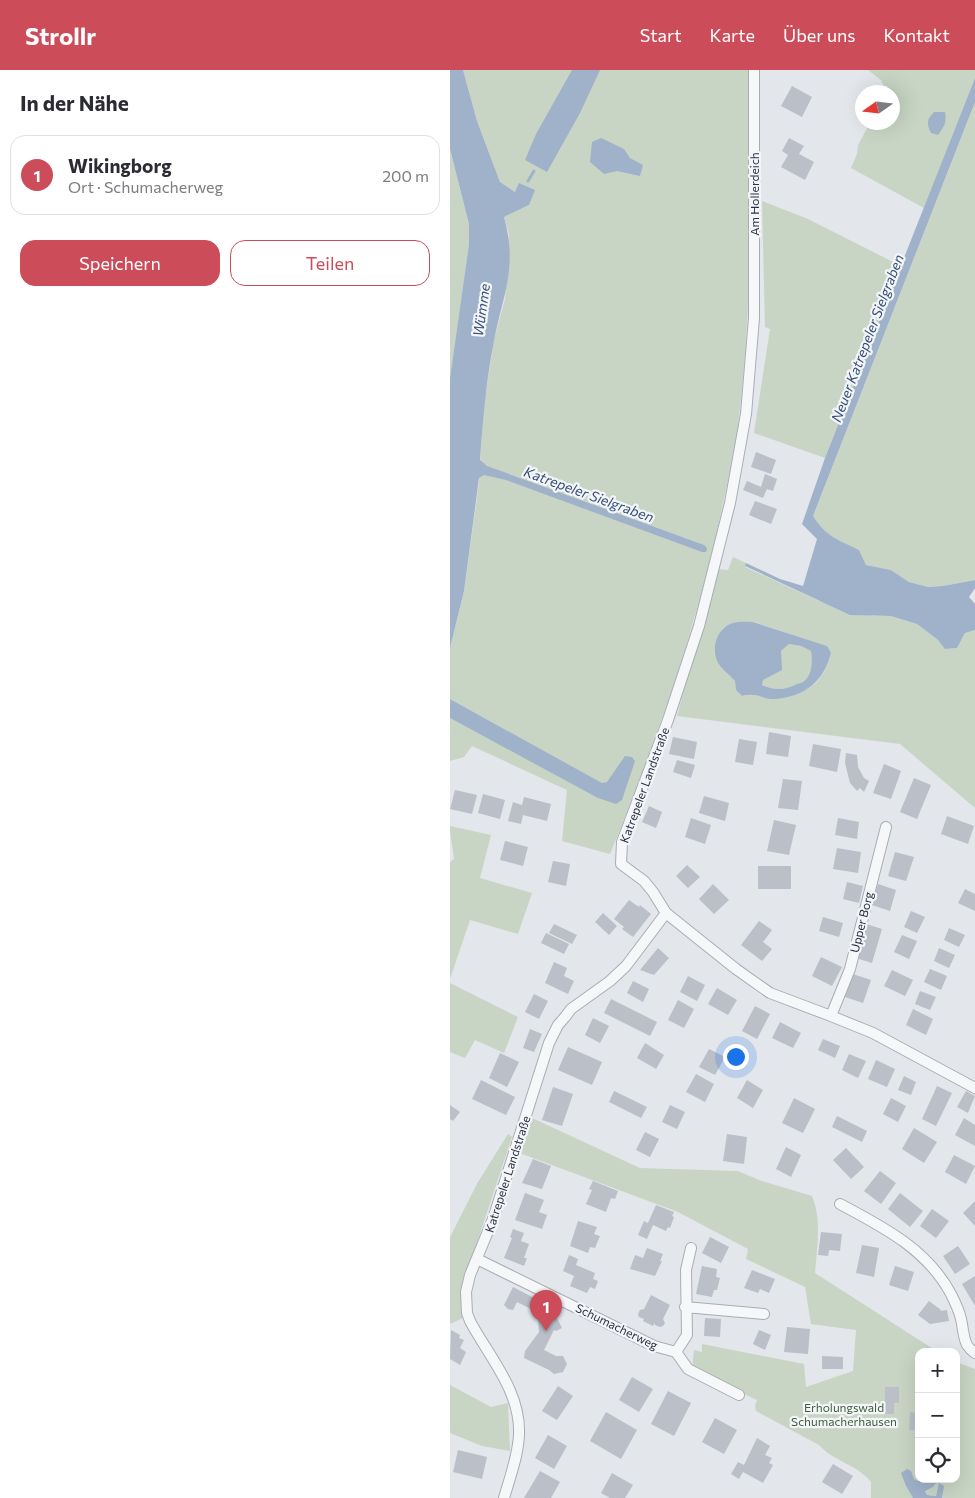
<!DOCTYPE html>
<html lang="de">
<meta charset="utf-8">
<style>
body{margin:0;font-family:Commissioner,sans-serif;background:#f2f2f3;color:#2b2b33}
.controls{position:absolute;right:15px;bottom:15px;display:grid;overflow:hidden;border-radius:10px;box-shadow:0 5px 20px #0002}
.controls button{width:45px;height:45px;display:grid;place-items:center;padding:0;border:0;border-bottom:1px solid #e1e1e2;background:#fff;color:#2b2b33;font:25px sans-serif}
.compass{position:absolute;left:405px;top:15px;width:45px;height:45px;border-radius:50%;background:#fff;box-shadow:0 5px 20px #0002;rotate:256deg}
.you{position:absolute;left:285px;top:986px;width:18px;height:18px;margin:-12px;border:4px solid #fff;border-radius:50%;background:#1a73e8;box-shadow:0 0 0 8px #1a73e833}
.badge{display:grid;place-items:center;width:32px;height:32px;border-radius:50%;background:#cc4c5a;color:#fff;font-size:16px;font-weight:700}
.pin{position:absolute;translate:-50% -41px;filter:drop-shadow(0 1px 2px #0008)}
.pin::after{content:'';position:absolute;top:26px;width:18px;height:15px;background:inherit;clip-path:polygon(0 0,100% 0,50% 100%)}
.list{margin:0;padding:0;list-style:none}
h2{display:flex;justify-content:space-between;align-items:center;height:65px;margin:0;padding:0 20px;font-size:21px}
h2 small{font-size:16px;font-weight:400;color:#7c7c81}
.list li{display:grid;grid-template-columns:32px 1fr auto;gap:15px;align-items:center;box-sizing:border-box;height:80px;margin:0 10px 10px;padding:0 10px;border:1px solid #e1e1e2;border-radius:15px}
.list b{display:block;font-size:19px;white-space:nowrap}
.list p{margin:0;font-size:16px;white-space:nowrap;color:#7c7c81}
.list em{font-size:16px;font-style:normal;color:#7c7c81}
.actions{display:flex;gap:10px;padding:15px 20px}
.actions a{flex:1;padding:11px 0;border:1px solid #cc4c5a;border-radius:15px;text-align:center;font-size:18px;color:#cc4c5a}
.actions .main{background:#cc4c5a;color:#fff}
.icon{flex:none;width:28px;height:28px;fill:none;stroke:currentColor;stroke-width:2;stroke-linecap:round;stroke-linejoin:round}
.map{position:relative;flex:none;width:525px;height:1428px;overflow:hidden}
header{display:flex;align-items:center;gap:30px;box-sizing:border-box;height:70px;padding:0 25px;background:#cc4c5a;color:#fff}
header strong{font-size:24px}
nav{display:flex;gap:28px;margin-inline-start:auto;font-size:18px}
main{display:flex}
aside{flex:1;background:#fff}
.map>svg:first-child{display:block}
</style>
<header>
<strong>Strollr</strong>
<nav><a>Start</a><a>Karte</a><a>Über uns</a><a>Kontakt</a></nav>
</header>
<main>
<aside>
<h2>In der Nähe<small></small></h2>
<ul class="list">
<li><span class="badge">1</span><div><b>Wikingborg</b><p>Ort · Schumacherweg</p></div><em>200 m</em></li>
</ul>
<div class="actions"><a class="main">Speichern</a><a>Teilen</a></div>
</aside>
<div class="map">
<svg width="525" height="1428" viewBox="0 0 525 1428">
<rect width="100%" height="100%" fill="#e3e6eb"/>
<path fill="#c8d5c4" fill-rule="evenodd" d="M 13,0 L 301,0 C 301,118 303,237 288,355 C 285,383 278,411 272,438 C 247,557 206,672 160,784 L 112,771 L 117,720 L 22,676 L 14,687 L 0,691 L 0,648 L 45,672 L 173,725 L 0,629 L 0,578 L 14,521 L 29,413 L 33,341 L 44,270 L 55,229 L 59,164 L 54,147 L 79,135 L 65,122 L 50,112 L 27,51 Z
M 418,0 L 525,0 L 525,8 L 474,138 L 401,98 L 407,84 L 408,75 L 420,53 L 442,52 L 442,22 L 432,22 L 434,16 L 431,10 Z
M 525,32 L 525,510 L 493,516 L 478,517 L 459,512 L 441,500 L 416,495 L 409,480 L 387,471 L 368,455 L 363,446 Z
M 0,79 L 19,154 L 19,174 L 0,308 Z
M 312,131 L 358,149 L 451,196 L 375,388 L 304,363 L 320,259 L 315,257 Z
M 283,487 L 296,493 L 295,497 L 367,530 L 422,546 L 441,546 L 467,554 L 488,570 L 496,579 L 507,578 L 515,563 L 525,560 L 525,738 L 450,674 L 227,646 L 267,499 L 278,500 ZM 304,552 L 376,576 L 381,583 C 374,613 358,624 328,625 C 322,626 317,627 312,626 C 304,625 300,624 292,626 L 286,620 L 281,553 Z
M 339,574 L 351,576 L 361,581 C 362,590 363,604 354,611 C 352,613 349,613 347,615 C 334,620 325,621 312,615 L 312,610 L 331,581 Z
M 0,756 L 41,765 L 30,808 L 82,823 L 68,864 L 20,850 L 0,909 L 0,792 L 4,789 C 3,777 0,768 0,756 Z
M 0,913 L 68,947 L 54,983 L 25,970 L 15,988 L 0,982 Z
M 80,1047 L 190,1098 L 288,1101 L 309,1110 L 362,1126 C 372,1150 367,1177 365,1203 L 488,1282 L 469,1282 L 469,1409 L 474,1409 L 468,1412 L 464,1409 L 456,1416 L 463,1428 L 421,1428 L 421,1412 C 408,1395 383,1391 369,1375 L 306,1341 L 305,1336 L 307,1330 L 242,1299 L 244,1280 L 252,1282 L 252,1274 L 354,1294 L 356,1317 L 403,1301 L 406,1260 L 361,1254 L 355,1217 L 296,1189 L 298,1179 L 228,1142 L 67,1082 Z
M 58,1064 L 62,1067 L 14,1212 L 13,1248 L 0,1254 L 0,1167 L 28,1112 Z
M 506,1292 L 525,1299 L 525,1428 L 492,1428 L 493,1426 L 488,1418 L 486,1426 L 477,1425 L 475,1420 L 483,1417 L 486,1413 L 486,1409 L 506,1409 Z
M 0,1315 L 41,1337 L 58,1333 L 60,1381 L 32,1376 L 0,1363 Z"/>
<path fill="#9fb2ca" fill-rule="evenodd" d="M 0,0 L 13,0 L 27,51 L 50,112 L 65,122 L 69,113 L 85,120 L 79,135 L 54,147 C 68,197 53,224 44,271 C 36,311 33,349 30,390 L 37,396 L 254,475 L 257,478 L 256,482 L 252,482 L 56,410 L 34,405 L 29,408 L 14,521 L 0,578 L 0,308 L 19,174 L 19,154 L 0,79 Z
M 122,0 L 150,0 L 130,43 L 97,102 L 75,90 L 86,64 Z
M 525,8 L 525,32 L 363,446 C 376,467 389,470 409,480 L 416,495 L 441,500 L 459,512 L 478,517 L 493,516 L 525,510 L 525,518 L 519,527 L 525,534 L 525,560 L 515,563 L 507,578 L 495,579 L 488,570 L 467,554 L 441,546 L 400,545 L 295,496 L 296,493 L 330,509 L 353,516 L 367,469 L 352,454 L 375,388 Z
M 484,42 L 495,42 C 497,52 494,57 488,65 L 481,63 C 476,53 477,49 484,42 Z
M 151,68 L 174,79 L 180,88 L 193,95 L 190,106 L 167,101 L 154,104 L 140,92 L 142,72 Z
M 303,552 L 377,576 L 381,583 C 374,611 356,626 326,629 C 313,630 308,622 292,626 L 286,620 L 285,611 C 281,606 275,602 271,597 C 260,584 264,562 280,554 C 286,551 297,552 303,552 ZM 339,574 L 351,576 L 361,581 C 362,590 363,604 354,611 C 352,613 349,613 347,614 C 335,620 325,621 312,615 L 313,610 L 332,600 L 331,581 Z
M 0,629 L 152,713 L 157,712 L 175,686 L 182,687 L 185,691 L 172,730 L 166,734 L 148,728 L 0,648 Z
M 457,1399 L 461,1401 L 464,1409 L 468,1411 L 474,1409 L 486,1409 L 486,1413 L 483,1417 L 475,1421 L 477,1425 L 486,1426 L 489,1413 L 494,1416 L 492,1428 L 463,1428 L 456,1416 L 451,1403 Z"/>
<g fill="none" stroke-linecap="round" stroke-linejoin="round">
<path stroke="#9fb2ca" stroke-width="3" d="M 78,111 L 84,101"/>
</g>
<path fill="#babfc8" d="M 342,16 L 362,27 L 352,47 L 331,36 Z
M 339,68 L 354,76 L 349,84 L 364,92 L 355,110 L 331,97 L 338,85 L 332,81 Z
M 306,382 L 326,390 L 321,404 L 301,397 Z
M 315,404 L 327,409 L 323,421 L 317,419 L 313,428 L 293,420 L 297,411 L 311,417 Z
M 305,431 L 327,439 L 321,454 L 299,445 Z
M 319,662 L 341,666 L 338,687 L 316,684 Z
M 223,667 L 247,672 L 244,689 L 219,684 Z
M 289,669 L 307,672 L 303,695 L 285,692 Z
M 363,674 L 391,679 L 387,702 L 359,696 Z
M 396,683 L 407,685 L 408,697 L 414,708 L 419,711 L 414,722 L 410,718 L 407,721 L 400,713 L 395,693 Z
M 227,690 L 245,695 L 241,708 L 223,702 Z
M 434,694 L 451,701 L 441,729 L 423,723 Z
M 464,708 L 481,715 L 467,749 L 450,742 Z
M 333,709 L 352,711 L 348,740 L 328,738 Z
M 5,720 L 27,725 L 22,744 L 0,739 Z
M 33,724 L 55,730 L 50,749 L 28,743 Z
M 254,726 L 279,733 L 275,751 L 249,743 Z
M 74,727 L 101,734 L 97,751 L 73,745 L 71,754 L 58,751 L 63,732 L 72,735 Z
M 199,736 L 212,742 L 206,758 L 192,752 Z
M 497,746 L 524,756 L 518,774 L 491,764 Z
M 241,748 L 261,755 L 255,774 L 235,767 Z
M 388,748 L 409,752 L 407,769 L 385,765 Z
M 324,750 L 346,755 L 339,785 L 317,781 Z
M 55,771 L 78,777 L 73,796 L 50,790 Z
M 387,778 L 411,782 L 408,803 L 383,799 Z
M 445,782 L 464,787 L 456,811 L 438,806 Z
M 103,791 L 120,794 L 116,816 L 98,812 Z
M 237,795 L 250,807 L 238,818 L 226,806 Z
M 308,796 L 341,796 L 341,819 L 308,819 Z
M 397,812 L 413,816 L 409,833 L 393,829 Z
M 263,814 L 279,830 L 264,844 L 249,829 Z
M 428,814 L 446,820 L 440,841 L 422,835 Z
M 515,819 L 525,824 L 525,841 L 508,833 Z
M 179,830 L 189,837 L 190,835 L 201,844 L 183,867 L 172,859 L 174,857 L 164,849 Z
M 461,841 L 475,847 L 467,863 L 454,857 Z
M 153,843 L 167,856 L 159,865 L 145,852 Z
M 373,847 L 393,853 L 389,867 L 369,861 Z
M 309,851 L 322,860 L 313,872 L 322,879 L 312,891 L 291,875 Z
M 104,854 L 127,865 L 122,874 L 99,863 Z
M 416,854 L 432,859 L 422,893 L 406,888 Z
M 499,858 L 515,865 L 509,877 L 494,870 Z
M 96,863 L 119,874 L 114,884 L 91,873 Z
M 452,865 L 467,871 L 459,889 L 444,882 Z
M 208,878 L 219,888 L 204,905 L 190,900 Z
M 489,878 L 505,885 L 499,898 L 484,891 Z
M 371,887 L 392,897 L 382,916 L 362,906 Z
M 104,892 L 117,898 L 114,906 L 124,911 L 118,924 L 95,913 Z
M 480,899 L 497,906 L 491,920 L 474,912 Z
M 442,900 L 463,910 L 455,926 L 434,916 Z
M 403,904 L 421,910 L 413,933 L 395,927 Z
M 238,906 L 255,915 L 247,931 L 230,922 Z
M 183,911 L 199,919 L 193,932 L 177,923 Z
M 267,918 L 287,930 L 278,945 L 258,934 Z
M 470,921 L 486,927 L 480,940 L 465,934 Z
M 84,924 L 98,931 L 89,949 L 75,942 Z
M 161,929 L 207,952 L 200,966 L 154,943 Z
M 228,930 L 244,939 L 234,958 L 218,950 Z
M 305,936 L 320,944 L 307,969 L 292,961 Z
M 463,939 L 483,949 L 476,965 L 456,955 Z
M 143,948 L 159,956 L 150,973 L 135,965 Z
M 330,952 L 351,963 L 343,978 L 322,968 Z
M 80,959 L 92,964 L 84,982 L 73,978 Z
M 373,969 L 390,976 L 385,988 L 368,980 Z
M 195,973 L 214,985 L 206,999 L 187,988 Z
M 118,977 L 152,992 L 142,1015 L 108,1000 Z
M 259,979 L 275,987 L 265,1005 L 249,997 Z
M 50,983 L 69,992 L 57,1017 L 39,1008 Z
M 399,984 L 416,991 L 408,1008 L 392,1000 Z
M 426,990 L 445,999 L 437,1017 L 418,1009 Z
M 246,1004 L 264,1014 L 255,1032 L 236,1022 Z
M 454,1006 L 466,1012 L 461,1025 L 448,1020 Z
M 31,1010 L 65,1027 L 56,1045 L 22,1029 Z
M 297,1010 L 313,1020 L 303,1038 L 287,1028 Z
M 487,1016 L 502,1023 L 486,1056 L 472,1049 Z
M 103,1017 L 123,1024 L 112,1056 L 92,1050 Z
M 164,1021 L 197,1037 L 191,1048 L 159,1032 Z
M 516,1021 L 525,1026 L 518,1043 L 507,1037 Z
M 344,1028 L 365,1039 L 353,1063 L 332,1053 Z
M 441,1028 L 456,1036 L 448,1052 L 433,1044 Z
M 0,1035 L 10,1042 L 3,1051 L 0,1049 Z
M 220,1035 L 235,1042 L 227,1059 L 212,1052 Z
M 387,1046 L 417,1061 L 412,1072 L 382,1057 Z
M 514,1048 L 525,1055 L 525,1076 L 505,1065 Z
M 464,1058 L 487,1072 L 474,1093 L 452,1079 Z
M 195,1062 L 209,1069 L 200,1087 L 186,1080 Z
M 277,1064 L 297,1067 L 294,1094 L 273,1091 Z
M 336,1077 L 351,1085 L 341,1107 L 326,1099 Z
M 396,1078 L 414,1097 L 401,1109 L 383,1090 Z
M 504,1085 L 525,1096 L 516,1114 L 495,1102 Z
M 83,1089 L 101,1096 L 92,1119 L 72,1113 Z
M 430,1101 L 446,1113 L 431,1134 L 414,1121 Z
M 143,1111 L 168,1121 L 165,1129 L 161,1128 L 156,1142 L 136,1134 L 142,1120 L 139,1119 Z
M 75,1123 L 94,1130 L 89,1142 L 97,1145 L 92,1159 L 65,1150 Z
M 450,1123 L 473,1141 L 460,1157 L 438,1139 Z
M 525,1131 L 525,1156 L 513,1143 Z
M 206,1135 L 224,1142 L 222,1146 L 224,1147 L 220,1158 L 218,1157 L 216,1161 L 203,1155 L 197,1169 L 188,1165 L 194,1151 L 198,1153 Z
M 482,1139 L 499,1151 L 486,1168 L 470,1156 Z
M 128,1151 L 147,1157 L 144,1164 L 150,1166 L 145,1178 L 140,1177 L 138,1183 L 120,1176 Z
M 63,1159 L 74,1163 L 71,1171 L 79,1174 L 74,1188 L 77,1188 L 74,1196 L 54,1188 L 62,1168 L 60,1167 Z
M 371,1162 L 392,1164 L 390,1181 L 379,1180 L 378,1186 L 368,1185 Z
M 260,1167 L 279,1177 L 271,1193 L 252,1183 Z
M 412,1175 L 429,1178 L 424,1207 L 406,1203 Z
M 508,1176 L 520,1194 L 505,1204 L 493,1186 Z
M 197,1178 L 213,1184 L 210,1191 L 212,1191 L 205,1206 L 180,1199 L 185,1185 L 193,1188 Z
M 119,1185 L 128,1189 L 126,1195 L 145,1203 L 143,1209 L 148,1211 L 145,1219 L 140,1217 L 137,1223 L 120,1216 L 124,1206 L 113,1201 Z
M 252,1196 L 267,1199 L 266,1207 L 270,1208 L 267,1220 L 264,1220 L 262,1227 L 246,1224 Z
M 445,1196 L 464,1202 L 458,1221 L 439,1215 Z
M 302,1200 L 325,1209 L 319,1223 L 310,1219 L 308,1223 L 294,1218 Z
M 525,1206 L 525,1236 L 512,1214 Z
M 63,1217 L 88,1230 L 96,1237 L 100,1245 L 107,1248 L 112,1258 L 106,1261 L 104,1260 L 94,1280 L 106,1286 L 113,1286 L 117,1294 L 113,1302 L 104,1304 L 99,1300 L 74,1288 L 75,1281 L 89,1262 L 88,1248 L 89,1248 L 83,1240 L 67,1232 L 63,1240 L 58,1239 L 54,1235 Z
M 201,1225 L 220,1235 L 213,1249 L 215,1253 L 213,1256 L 210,1257 L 205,1255 L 205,1253 L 203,1256 L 193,1251 L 194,1249 L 189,1247 L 188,1244 L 190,1240 L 194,1239 Z
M 479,1231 L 491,1240 L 490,1241 L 497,1240 L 499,1251 L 480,1254 L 468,1245 Z
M 255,1248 L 271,1249 L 270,1267 L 254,1266 Z
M 337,1257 L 360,1259 L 358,1284 L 334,1282 Z
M 1,1260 L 10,1265 L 9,1268 L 14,1270 L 10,1278 L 16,1282 L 10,1295 L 0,1289 Z
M 309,1260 L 321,1265 L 315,1280 L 303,1274 Z
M 372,1286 L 393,1287 L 393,1299 L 372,1299 Z
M 182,1307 L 203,1319 L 189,1342 L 169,1330 Z
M 108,1316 L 123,1326 L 107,1350 L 92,1341 Z
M 435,1317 L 449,1317 L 449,1333 L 444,1333 L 444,1344 L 435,1344 Z
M 218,1321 L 241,1333 L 224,1366 L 201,1354 Z
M 156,1342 L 187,1360 L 171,1389 L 140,1371 Z
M 460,1342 L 469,1343 L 469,1360 L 459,1360 Z
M 265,1348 L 287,1360 L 274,1384 L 252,1372 Z
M 98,1365 L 117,1376 L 104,1399 L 85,1388 Z
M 307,1368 L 320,1376 L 315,1385 L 322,1388 L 319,1393 L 323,1395 L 313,1413 L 293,1402 L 289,1409 L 281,1404 L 288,1392 L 294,1395 Z
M 8,1380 L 37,1387 L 32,1409 L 3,1402 Z
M 383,1394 L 403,1406 L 392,1424 L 372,1412 Z
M 90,1401 L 110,1412 L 101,1428 L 74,1428 Z
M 162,1403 L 183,1415 L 175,1428 L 160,1428 L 151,1423 Z"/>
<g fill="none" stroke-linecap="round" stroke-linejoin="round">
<defs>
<path id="street" d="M 304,0 L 304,248 L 296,344 L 280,433 L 249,556 L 218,650 L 172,772 L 171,794 L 194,811 L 203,822 L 216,843 L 286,899 L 320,923 L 381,946 L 423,963 L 525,1018
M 381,946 L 400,899 L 436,757
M 390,1134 C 433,1157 477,1179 501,1224 C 505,1232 509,1240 511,1249 C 513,1257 513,1267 517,1275 C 519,1278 522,1281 525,1283
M 27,1189 L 204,1276 L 226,1282 L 238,1299 L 289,1325
M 235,1237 L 314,1244
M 226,1282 L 237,1265 L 236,1200 L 241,1178
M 54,1428 C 60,1407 68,1386 69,1365 C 71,1321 39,1287 20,1251 L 17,1243 L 16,1222 L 20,1205 L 43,1149 L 99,973 L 108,955 L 115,947 L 121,939 L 160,911 L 176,896 L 216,843"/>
</defs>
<use href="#street" stroke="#a8adb5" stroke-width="12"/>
<use href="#street" stroke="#f6f7f9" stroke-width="10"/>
</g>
<g text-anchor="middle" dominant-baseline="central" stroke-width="4.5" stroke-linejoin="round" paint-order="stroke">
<g font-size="12" fill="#2b3343" stroke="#f3f5f8">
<text transform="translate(304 124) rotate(-90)">Am Hollerdeich</text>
<text transform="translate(194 715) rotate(-70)">Katrepeler Landstraße</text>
<text transform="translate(411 852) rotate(-76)">Upper Borg</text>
<text transform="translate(57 1104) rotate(-72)">Katrepeler Landstraße</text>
<text transform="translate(167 1256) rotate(26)">Schumacherweg</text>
</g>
<g font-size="12" fill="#3e5e39" stroke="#f3f5f8">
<text x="394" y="1337">Erholungswald<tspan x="394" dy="14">Schumacherhausen</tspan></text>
</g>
<g font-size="14" font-style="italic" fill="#365076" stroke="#f3f5f8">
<text transform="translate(31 240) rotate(-82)">Wümme</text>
<text transform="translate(417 268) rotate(-69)">Neuer Katrepeler Sielgraben</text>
<text transform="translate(139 424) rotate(20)">Katrepeler Sielgraben</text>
</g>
</g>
</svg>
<div class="controls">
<button>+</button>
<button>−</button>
<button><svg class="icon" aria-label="locate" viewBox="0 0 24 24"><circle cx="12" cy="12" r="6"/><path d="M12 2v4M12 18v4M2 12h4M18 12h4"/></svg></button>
</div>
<svg class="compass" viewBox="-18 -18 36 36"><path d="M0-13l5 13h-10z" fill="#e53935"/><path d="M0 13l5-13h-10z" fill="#7c7c81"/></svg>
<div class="you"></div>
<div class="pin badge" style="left:96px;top:1261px">1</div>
</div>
</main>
